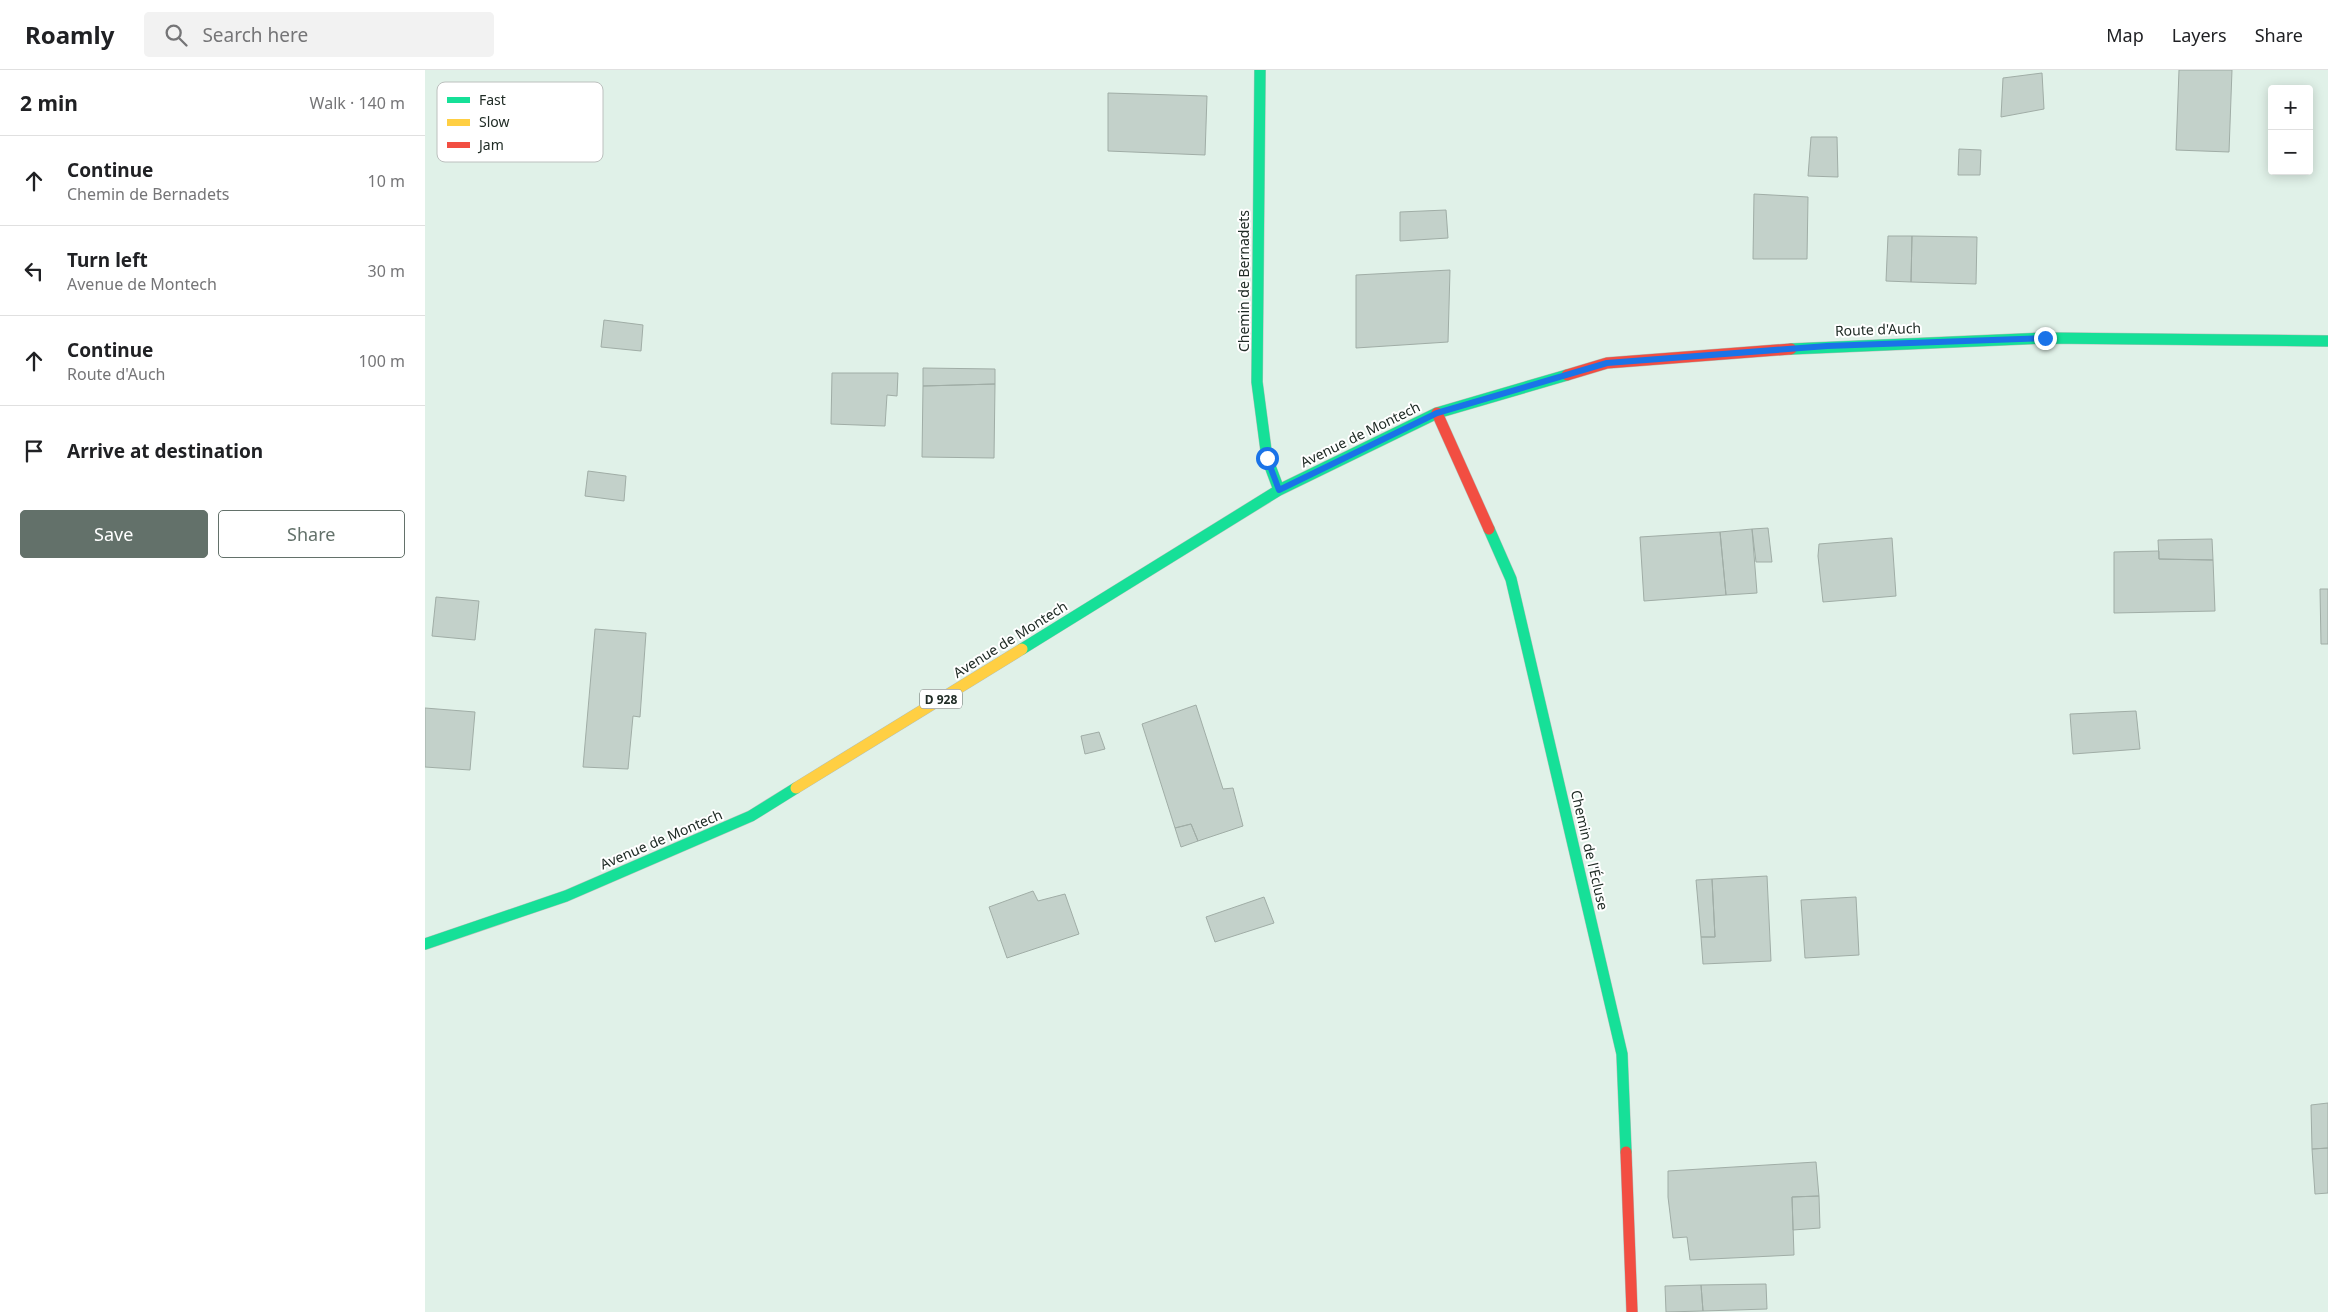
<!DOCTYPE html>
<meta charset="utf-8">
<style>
body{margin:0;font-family:"Noto Sans",sans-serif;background:#f2f2f2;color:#202124}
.controls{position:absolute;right:15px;top:15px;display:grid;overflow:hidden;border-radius:5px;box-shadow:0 2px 12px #0003}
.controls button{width:45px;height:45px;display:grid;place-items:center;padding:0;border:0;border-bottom:1px solid #e0e0e0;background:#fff;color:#202124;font:25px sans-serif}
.stop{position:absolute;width:15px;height:15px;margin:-11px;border:4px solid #1a73e8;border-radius:50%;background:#fff}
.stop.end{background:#1a73e8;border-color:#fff;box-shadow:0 1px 5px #0008}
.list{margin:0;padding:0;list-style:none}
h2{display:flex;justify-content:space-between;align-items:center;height:65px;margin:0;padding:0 20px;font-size:21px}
h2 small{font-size:16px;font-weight:400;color:#757577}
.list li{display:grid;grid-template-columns:32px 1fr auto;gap:15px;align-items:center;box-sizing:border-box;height:90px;padding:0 20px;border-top:1px solid #e0e0e0}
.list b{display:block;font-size:19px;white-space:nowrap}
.list p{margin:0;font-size:16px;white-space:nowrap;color:#757577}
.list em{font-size:16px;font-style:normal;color:#757577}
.actions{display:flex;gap:10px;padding:15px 20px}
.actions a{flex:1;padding:11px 0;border:1px solid #63716a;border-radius:5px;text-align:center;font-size:18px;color:#63716a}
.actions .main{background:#63716a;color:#fff}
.icon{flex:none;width:28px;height:28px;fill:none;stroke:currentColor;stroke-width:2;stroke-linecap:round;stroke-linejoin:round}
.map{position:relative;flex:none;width:1903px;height:1242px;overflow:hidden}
header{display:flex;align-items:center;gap:30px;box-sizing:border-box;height:70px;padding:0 25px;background:#fff;border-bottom:1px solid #e0e0e0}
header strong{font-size:24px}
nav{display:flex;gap:28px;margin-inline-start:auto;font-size:18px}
.search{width:350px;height:45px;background:#f2f2f2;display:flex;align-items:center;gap:12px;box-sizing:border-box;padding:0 18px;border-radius:5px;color:#757577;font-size:19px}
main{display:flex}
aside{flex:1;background:#fff}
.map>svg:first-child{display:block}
</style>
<header>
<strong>Roamly</strong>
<div class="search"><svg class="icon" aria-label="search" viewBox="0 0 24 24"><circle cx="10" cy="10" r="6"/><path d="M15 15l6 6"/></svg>Search here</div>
<nav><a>Map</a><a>Layers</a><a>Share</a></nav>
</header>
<main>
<aside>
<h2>2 min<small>Walk · 140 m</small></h2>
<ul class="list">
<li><svg class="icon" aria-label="ahead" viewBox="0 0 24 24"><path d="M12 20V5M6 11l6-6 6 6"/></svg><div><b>Continue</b><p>Chemin de Bernadets</p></div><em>10 m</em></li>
<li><svg class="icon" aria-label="left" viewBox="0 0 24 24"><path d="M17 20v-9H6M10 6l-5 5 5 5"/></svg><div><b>Turn left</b><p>Avenue de Montech</p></div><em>30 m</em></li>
<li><svg class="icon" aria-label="ahead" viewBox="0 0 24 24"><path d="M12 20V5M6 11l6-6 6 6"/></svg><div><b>Continue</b><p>Route d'Auch</p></div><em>100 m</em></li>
<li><svg class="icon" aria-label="arrive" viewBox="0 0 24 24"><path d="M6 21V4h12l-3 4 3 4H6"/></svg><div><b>Arrive at destination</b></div></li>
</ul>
<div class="actions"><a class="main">Save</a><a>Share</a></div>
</aside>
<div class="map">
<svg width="1903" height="1242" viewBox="0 0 1903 1242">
<rect width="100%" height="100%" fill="#e0f1e8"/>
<path fill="#c3d1ca" stroke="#a0ada6" d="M 1754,0 L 1807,0 L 1804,82 L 1751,80 Z
M 1617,3 L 1619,39 L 1576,47 L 1578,8 Z
M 683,23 L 782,26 L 780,85 L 683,81 Z
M 1386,67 L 1412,67 L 1413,107 L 1383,106 Z
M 1534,79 L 1556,80 L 1555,105 L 1533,105 Z
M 1329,124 L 1383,127 L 1382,189 L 1328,189 Z
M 1021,140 L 1023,168 L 975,171 L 975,142 Z
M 1463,166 L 1487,166 L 1486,212 L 1461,211 Z
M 1487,166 L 1552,167 L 1551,214 L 1486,212 Z
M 1025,200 L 1023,272 L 931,278 L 931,205 Z
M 179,250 L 218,255 L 216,281 L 176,277 Z
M 498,298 L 570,299 L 570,314 L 498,316 Z
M 407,303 L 473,303 L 472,326 L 462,325 L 460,356 L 406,354 Z
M 570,314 L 569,388 L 497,387 L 498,316 Z
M 163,401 L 201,406 L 199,431 L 160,426 Z
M 1343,458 L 1347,492 L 1331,492 L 1327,459 Z
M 1327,459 L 1332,523 L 1301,525 L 1295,462 Z
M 1295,462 L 1301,525 L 1219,531 L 1215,467 Z
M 1467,468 L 1471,526 L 1398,532 L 1393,486 L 1394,474 Z
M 1787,469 L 1788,490 L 1734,489 L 1733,470 Z
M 1734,481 L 1734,489 L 1788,490 L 1790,541 L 1689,543 L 1689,482 Z
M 1895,519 L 1903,519 L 1903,574 L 1896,574 Z
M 11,527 L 54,531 L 50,570 L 7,566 Z
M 170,559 L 221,563 L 215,647 L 208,646 L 203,699 L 158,697 Z
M 771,635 L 798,719 L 808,718 L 818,756 L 773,771 L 766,754 L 750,758 L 717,654 Z
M 0,638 L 50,642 L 45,700 L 0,697 Z
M 1711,641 L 1715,679 L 1648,684 L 1645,644 Z
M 674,662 L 680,679 L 660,684 L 656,666 Z
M 766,754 L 773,771 L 756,777 L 750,758 Z
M 1342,806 L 1346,891 L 1278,894 L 1276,867 L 1290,867 L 1287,809 Z
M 1287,809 L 1290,867 L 1276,867 L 1271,810 Z
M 608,821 L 613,831 L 640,824 L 654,864 L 582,888 L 564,837 Z
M 839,827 L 849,853 L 790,872 L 781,847 Z
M 1431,827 L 1434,885 L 1380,888 L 1376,830 Z
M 1903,1033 L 1903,1078 L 1887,1079 L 1886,1035 Z
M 1903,1078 L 1903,1123 L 1890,1124 L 1887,1079 Z
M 1391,1092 L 1394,1126 L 1367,1127 L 1369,1185 L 1265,1190 L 1262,1167 L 1248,1168 L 1243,1127 L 1243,1101 Z
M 1394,1126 L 1395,1158 L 1368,1160 L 1367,1127 Z
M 1341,1214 L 1342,1239 L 1278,1241 L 1276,1215 Z
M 1276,1215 L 1278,1241 L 1241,1242 L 1240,1216 Z"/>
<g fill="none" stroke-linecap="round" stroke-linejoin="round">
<defs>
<path id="fast" d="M 835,0 L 832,312 L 842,388 L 854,420
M 1366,279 L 1620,268 L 1903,271
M 1064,459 L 1086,509 L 1197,984 L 1201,1082
M 597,579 L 854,420 L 1012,343 L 1142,305
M 0,874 L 141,826 L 326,746 L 371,718"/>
<path id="slow" d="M 371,718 L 597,579"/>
<path id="jam" d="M 1142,305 L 1182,293 L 1366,279
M 1012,343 L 1064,459
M 1201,1082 L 1207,1242"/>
</defs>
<use href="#fast" stroke="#b2c0b9" stroke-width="12"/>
<use href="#slow" stroke="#b2c0b9" stroke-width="12"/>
<use href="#jam" stroke="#b2c0b9" stroke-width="12"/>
<use href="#fast" stroke="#16e098" stroke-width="11"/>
<use href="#slow" stroke="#ffcf43" stroke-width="11"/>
<use href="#jam" stroke="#f24e42" stroke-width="11"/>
</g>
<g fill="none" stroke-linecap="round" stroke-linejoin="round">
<path stroke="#1a73e8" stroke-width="6" d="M 842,388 L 854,420 L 1012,343 L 1182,293 L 1402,276 L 1620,268"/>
</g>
<g text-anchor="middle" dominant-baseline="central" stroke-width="4" stroke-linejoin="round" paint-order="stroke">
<rect fill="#fff" stroke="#636b67" stroke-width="1" x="495" y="619.5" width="42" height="19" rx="4"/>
<g font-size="12" font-weight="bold" fill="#202c26">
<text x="516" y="629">D 928</text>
</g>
<g font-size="14" fill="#202c26" stroke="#fff">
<text transform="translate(818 211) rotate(-90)">Chemin de Bernadets</text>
<text transform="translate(1453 259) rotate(-2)">Route d'Auch</text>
<text transform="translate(935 364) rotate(-26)">Avenue de Montech</text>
<text transform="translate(585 569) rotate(-32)">Avenue de Montech</text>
<text transform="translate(236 769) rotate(-23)">Avenue de Montech</text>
<text transform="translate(1165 780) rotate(77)">Chemin de l'Écluse</text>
</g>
</g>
<rect x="12" y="12" width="166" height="80" rx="8" fill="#fff" stroke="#bcc0be" stroke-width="1"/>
<rect x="22" y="27" width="23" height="6" fill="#16e098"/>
<rect x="22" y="49" width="23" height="7" fill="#ffcf43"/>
<rect x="22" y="72" width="23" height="6" fill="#f24e42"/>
<g font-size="14" fill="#202c26">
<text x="54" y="35">Fast</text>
<text x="54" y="57">Slow</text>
<text x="54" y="80">Jam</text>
</g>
</svg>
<div class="controls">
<button>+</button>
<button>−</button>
</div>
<div class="stop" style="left:842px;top:388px"></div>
<div class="stop end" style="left:1620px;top:268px"></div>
</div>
</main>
